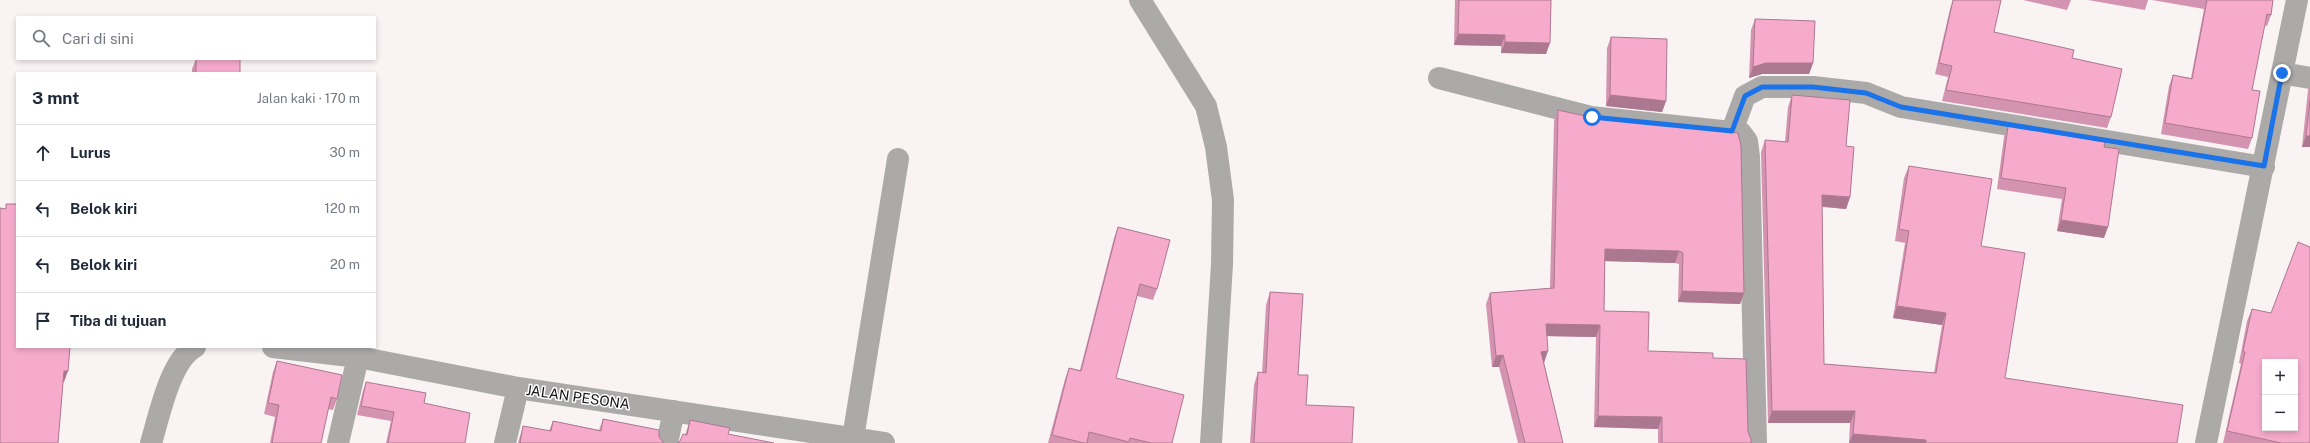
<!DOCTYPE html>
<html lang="id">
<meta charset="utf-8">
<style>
body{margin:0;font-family:"Public Sans",sans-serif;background:#f6f6f7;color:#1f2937}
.controls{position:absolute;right:12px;bottom:12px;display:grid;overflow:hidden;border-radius:0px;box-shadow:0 2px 6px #0003}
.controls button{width:36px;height:36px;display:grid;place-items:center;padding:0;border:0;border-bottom:1px solid #e0e1e3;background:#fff;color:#1f2937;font:20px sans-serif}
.stop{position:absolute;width:12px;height:12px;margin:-9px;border:3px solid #1a73e8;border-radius:50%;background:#fff}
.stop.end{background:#1a73e8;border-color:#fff;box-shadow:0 1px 4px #0008}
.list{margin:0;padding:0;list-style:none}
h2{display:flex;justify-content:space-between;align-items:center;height:52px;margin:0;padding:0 16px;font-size:17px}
h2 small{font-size:13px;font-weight:400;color:#747a83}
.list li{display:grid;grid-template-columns:26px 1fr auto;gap:12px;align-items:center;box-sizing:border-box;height:56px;padding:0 16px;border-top:1px solid #e0e1e3}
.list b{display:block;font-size:15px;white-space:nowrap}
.list em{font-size:13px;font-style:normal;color:#747a83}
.icon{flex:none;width:22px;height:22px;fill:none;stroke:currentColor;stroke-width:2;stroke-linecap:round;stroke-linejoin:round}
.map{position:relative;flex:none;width:2310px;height:443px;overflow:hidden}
.search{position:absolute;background:#fff;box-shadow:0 2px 6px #0003;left:16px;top:16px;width:360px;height:44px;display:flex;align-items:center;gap:10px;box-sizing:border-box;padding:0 14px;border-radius:0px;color:#747a83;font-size:15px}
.panel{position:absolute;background:#fff;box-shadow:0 2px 6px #0003;left:16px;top:72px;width:360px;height:276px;border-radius:0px}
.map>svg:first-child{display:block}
</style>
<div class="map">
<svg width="2310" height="443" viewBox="0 0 2310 443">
<rect width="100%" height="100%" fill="#f9f3f3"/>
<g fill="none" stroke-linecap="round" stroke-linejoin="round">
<path stroke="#acaaa9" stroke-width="22" d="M 1140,0 L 1206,106 L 1216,147 L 1223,200 L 1222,264 L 1211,443
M 2282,73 L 2310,78
M 1439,78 L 1591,117 L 1741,133 L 1747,141 L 1749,157 L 1756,443
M 1732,131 L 1745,96 L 1762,87 L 1813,87 L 1866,93 L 1901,107 L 2264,167
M 273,347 L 358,357 L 518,388 L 884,443
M 853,438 L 898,159
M 151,443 C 159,417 170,360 195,347
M 338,443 L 358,357
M 505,443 L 518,388
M 667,443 L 674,411
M 2206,443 L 2297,0"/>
</g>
<path fill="#d493b0" d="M 1455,0 L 1551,0 L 1546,54 L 1501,53 L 1501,46 L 1454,45 Z
M 1953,0 L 1994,32 L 2072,58 L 2111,117 L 2107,128 L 1942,101 L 1948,77 L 1935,74 L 1950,9 Z
M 2023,0 L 2071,0 L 2067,10 Z
M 2088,0 L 2148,0 L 2145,10 Z
M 2152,0 L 2273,0 L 2271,15 L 2267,26 L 2264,25 L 2252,90 L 2252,138 L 2248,149 L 2161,134 L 2169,86 L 2173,75 L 2191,78 L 2204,9 Z
M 1755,19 L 1813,63 L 1809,74 L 1762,74 L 1749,78 L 1751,30 Z
M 1611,37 L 1666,101 L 1662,112 L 1606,106 L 1607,48 Z
M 196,59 L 240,73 L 192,73 L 192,69 Z
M 2310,86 L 2310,147 L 2302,147 L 2308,90 Z
M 1792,95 L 1846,146 L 1850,197 L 1846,209 L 1822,207 L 1824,364 L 1934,373 L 1942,325 L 1893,318 L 1905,243 L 1895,241 L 1904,178 L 1909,166 L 1981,246 L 2005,378 L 2177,443 L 1849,443 L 1850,423 L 1768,423 L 1761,152 L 1765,140 L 1785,142 L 1788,107 Z
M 1558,110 L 1744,293 L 1740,304 L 1678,302 L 1679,264 L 1675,263 L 1605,261 L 1604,311 L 1648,351 L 1713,358 L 1748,432 L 1751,443 L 1658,443 L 1658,429 L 1594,427 L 1596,337 L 1547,336 L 1544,363 L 1563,443 L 1518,443 L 1499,367 L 1492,367 L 1486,304 L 1490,293 L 1550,288 L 1554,121 Z
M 2008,126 L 2104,147 L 2104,238 L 2057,231 L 2062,199 L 1997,189 L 2004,137 Z
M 1118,227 L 1157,289 L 1153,300 L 1137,296 L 1116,378 L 1172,443 L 1048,443 L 1065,379 L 1069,368 L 1080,370 L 1114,238 Z
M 1270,292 L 1298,375 L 1306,405 L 1352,443 L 1250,443 L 1254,385 L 1258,372 L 1262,373 L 1266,305 Z
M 2252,309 L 2310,443 L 2223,443 L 2241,364 L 2239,363 L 2247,321 Z
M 277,361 L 337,399 L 333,410 L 328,409 L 321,443 L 270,443 L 275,417 L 264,414 L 273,372 Z
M 366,382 L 424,403 L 465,443 L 386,443 L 391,421 L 357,415 L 363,391 Z
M 603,419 L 659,437 L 663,442 L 664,443 L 518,443 L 520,436 L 523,426 L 549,431 L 553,421 L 599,430 Z
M 690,420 L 728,434 L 680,441 L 685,435 Z"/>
<path fill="#ac7890" d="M 1458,34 L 1505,35 L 1501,46 L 1454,45 Z
M 1505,42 L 1550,43 L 1546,54 L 1501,53 Z
M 1766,63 L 1813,63 L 1809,74 L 1762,74 L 1749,78 L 1753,67 Z
M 1610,95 L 1666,101 L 1662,112 L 1606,106 Z
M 2306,136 L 2310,136 L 2310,147 L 2302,147 Z
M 1822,195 L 1850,197 L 1846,209 L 1818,206 Z
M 2061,220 L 2108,227 L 2104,238 L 2057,231 Z
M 1605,249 L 1679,251 L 1675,263 L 1601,261 Z
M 1682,291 L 1744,293 L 1740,304 L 1678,302 Z
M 1897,306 L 1946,313 L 1942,325 L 1893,318 Z
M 1546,324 L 1600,325 L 1596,337 L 1542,336 Z
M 1548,351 L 1544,363 L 1541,352 Z
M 1503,355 L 1499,367 L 1492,367 L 1496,356 Z
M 64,371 L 68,371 L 64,382 L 60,382 Z
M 1772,411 L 1855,411 L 1850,423 L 1768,423 Z
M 1598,416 L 1662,417 L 1658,429 L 1594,427 Z
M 1853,434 L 1926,440 L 1925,443 L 1849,443 Z"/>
<path fill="#f6abcd" stroke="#ac7890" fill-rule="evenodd" d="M 1459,0 L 1551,0 L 1550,43 L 1505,42 L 1505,35 L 1458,34 Z
M 1953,0 L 2001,0 L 1994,32 L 2074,50 L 2072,58 L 2122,69 L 2111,117 L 1946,90 L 1952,66 L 1939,63 Z
M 2207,0 L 2273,0 L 2271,15 L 2267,14 L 2252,90 L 2260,91 L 2252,138 L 2165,123 L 2173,75 L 2192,79 Z
M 1755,19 L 1815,21 L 1813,63 L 1766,63 L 1753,67 Z
M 1611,37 L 1667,39 L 1666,101 L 1610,95 Z
M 196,59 L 240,59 L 240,73 L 196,73 Z
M 1792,95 L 1850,100 L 1846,146 L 1854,147 L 1850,197 L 1822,195 L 1824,364 L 1936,373 L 1946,313 L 1897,306 L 1909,231 L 1899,229 L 1909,166 L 1992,179 L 1981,246 L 2025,253 L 2005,378 L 2183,405 L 2177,443 L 1926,443 L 1926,440 L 1853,434 L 1855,411 L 1772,411 L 1765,140 L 1788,142 Z
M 2310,101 L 2310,136 L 2306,136 Z
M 1558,110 L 1594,118 L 1738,133 L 1741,146 L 1744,293 L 1682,291 L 1683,253 L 1679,251 L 1605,249 L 1604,311 L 1649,312 L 1648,351 L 1713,353 L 1713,358 L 1746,359 L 1748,432 L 1751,439 L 1751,443 L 1662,443 L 1662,417 L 1598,416 L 1600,325 L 1546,324 L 1548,351 L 1541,352 L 1563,443 L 1525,443 L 1503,355 L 1496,356 L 1490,293 L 1554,288 Z
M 2008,126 L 2105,142 L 2104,147 L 2119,149 L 2108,227 L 2061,220 L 2066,188 L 2001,178 Z
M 6,204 L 17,204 L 17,347 L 70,347 L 68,371 L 64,371 L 58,443 L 0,443 L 0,208 L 6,209 Z
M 1118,227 L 1170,240 L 1157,289 L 1140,284 L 1116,378 L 1184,395 L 1172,443 L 1151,443 L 1130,438 L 1129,442 L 1089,432 L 1087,443 L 1084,443 L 1052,435 L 1069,368 L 1081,371 Z
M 2298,242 L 2310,247 L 2310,443 L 2281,443 L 2227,431 L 2245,352 L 2243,351 L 2252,309 L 2271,313 ZM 2265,362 L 2295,362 L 2295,428 L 2265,428 Z
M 1270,292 L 1303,294 L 1298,375 L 1308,375 L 1306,405 L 1354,407 L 1352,443 L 1254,443 L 1258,372 L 1266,373 Z
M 277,361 L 342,375 L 337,399 L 331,397 L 321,443 L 272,443 L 279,405 L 268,403 Z
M 366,382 L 426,393 L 424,403 L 470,413 L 465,443 L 388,443 L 394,412 L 361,406 Z
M 603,419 L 659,430 L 659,437 L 663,442 L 664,443 L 520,443 L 523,426 L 551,431 L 553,421 L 601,431 Z
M 690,420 L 730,428 L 728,434 L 774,443 L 677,443 L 680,441 L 683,434 L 687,435 Z"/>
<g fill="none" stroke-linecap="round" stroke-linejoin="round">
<path stroke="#1a73e8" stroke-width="5" d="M 1592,117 L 1732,131 L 1745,96 L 1762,87 L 1813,87 L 1866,93 L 1901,107 L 2264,166 L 2282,73"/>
</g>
<g text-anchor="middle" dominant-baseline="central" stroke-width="3" stroke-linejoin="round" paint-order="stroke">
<g font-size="14" fill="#151212" stroke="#fff">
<text transform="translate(578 397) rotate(8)">JALAN PESONA</text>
</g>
</g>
</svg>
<div class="controls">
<button>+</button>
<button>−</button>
</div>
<div class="stop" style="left:1592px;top:117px"></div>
<div class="stop end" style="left:2282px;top:73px"></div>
<div class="search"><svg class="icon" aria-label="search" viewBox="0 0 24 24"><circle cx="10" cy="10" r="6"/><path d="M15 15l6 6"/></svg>Cari di sini</div>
<section class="panel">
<h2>3 mnt<small>Jalan kaki · 170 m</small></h2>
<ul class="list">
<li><svg class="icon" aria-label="ahead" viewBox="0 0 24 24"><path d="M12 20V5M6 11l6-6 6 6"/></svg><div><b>Lurus</b></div><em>30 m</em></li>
<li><svg class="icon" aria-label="left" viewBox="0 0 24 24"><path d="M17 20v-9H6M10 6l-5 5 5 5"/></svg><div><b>Belok kiri</b></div><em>120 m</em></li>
<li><svg class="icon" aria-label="left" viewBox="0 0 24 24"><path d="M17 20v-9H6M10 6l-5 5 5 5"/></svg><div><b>Belok kiri</b></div><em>20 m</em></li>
<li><svg class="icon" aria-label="arrive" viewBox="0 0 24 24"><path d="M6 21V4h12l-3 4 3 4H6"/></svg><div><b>Tiba di tujuan</b></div></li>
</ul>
</section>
</div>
